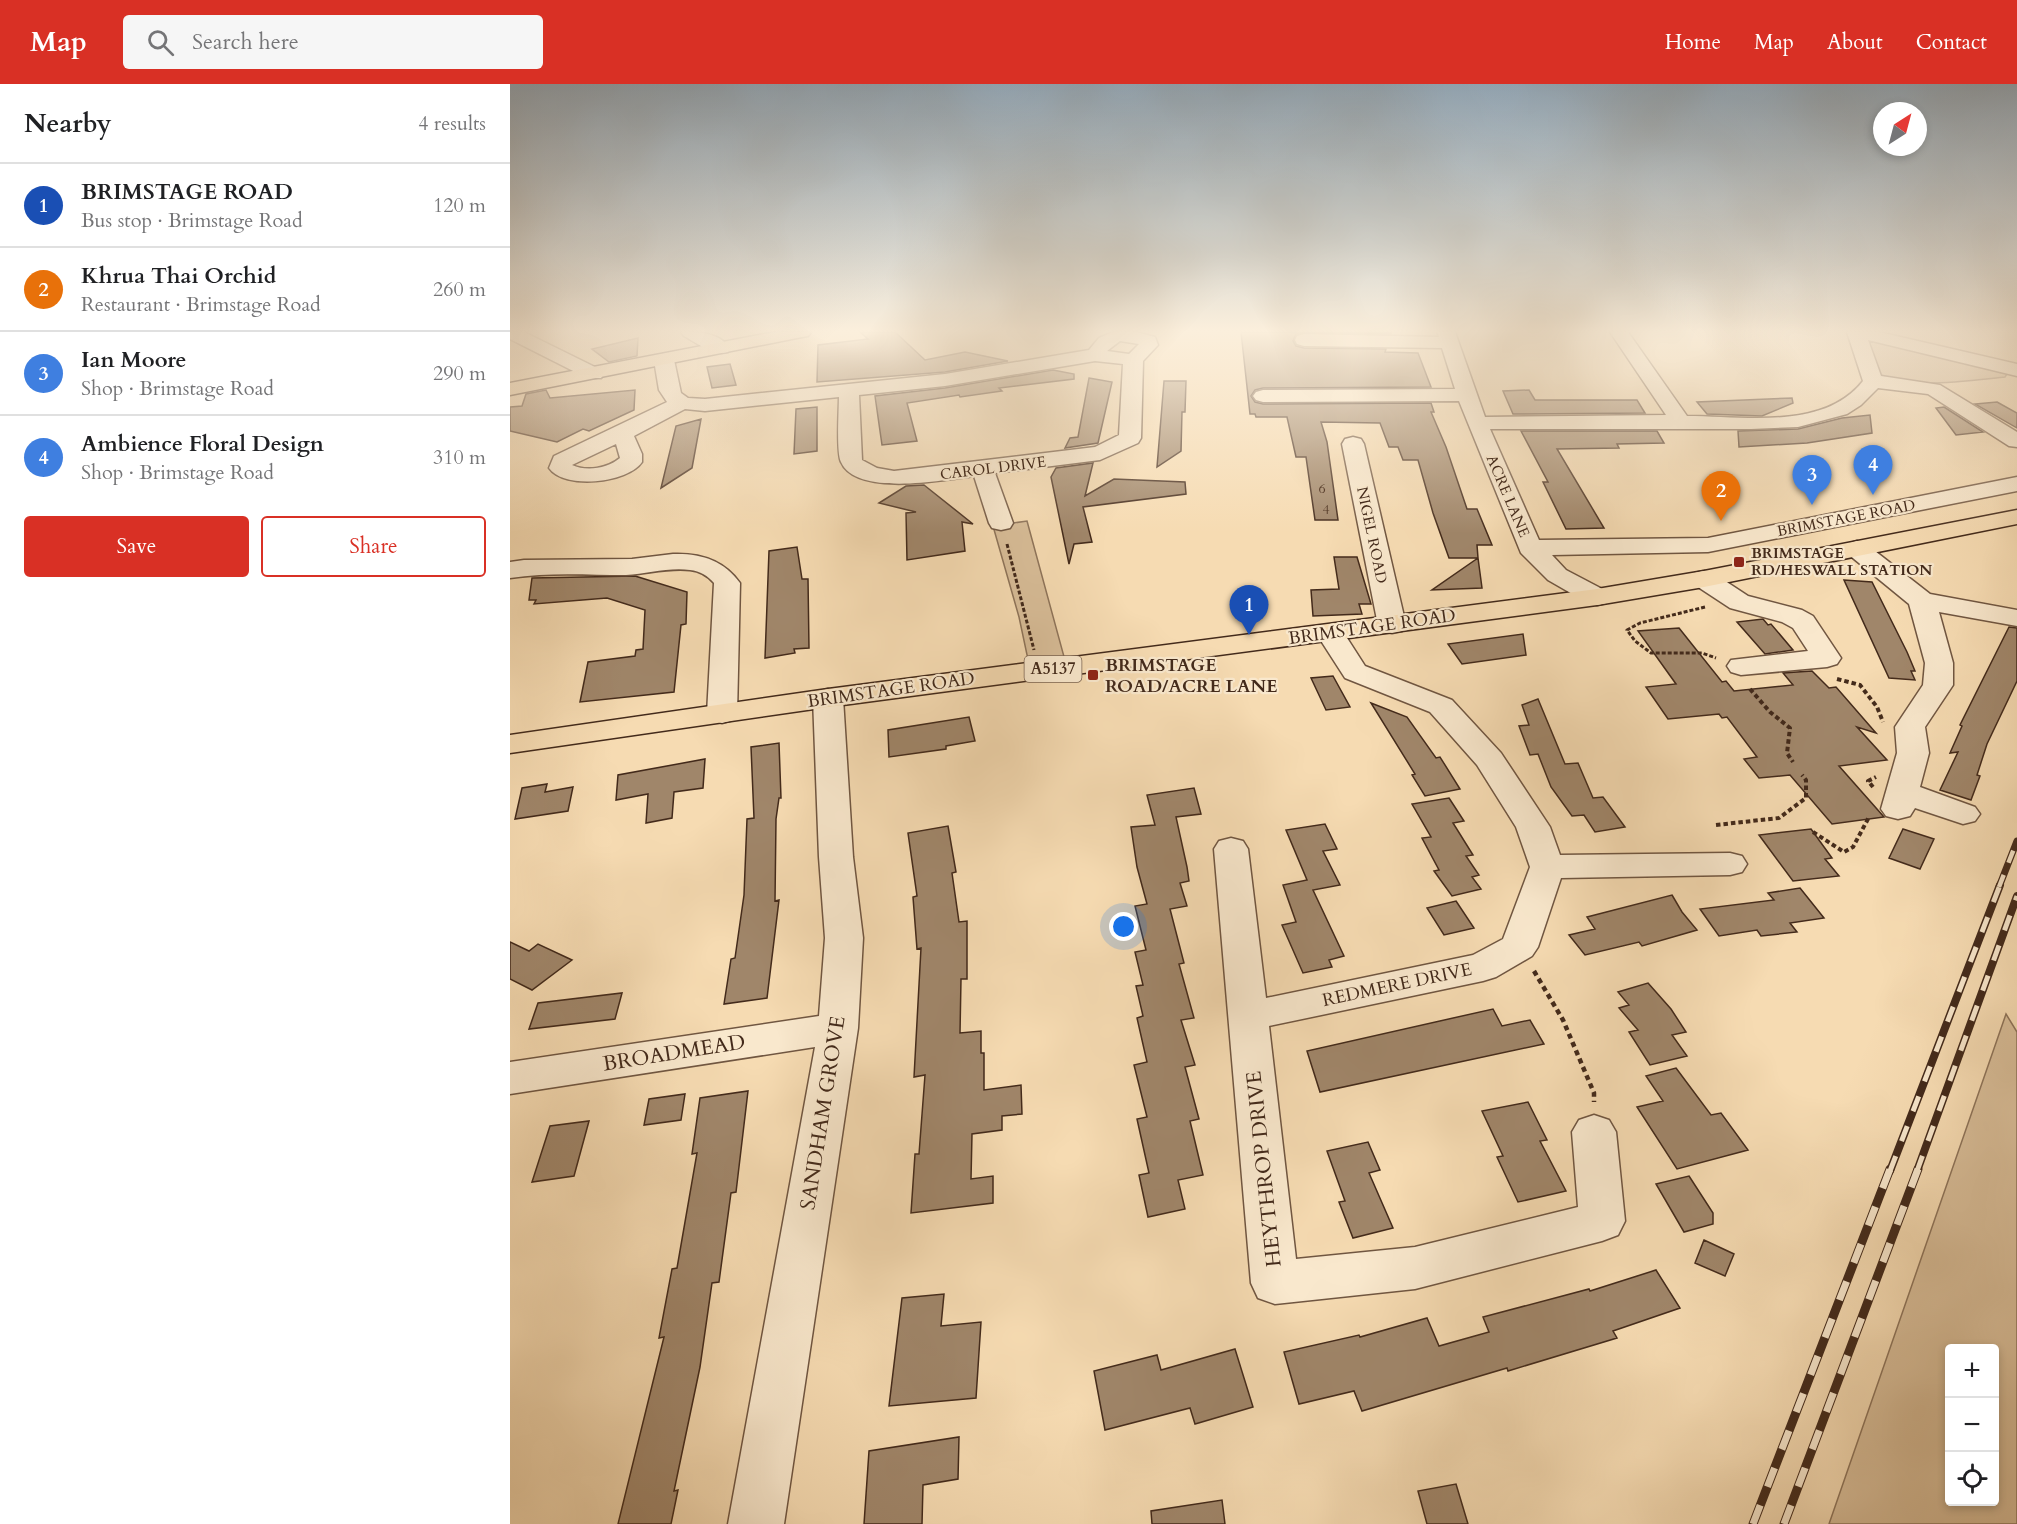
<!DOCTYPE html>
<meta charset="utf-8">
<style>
body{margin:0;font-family:Cardo,serif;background:#f6f6f6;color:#202124}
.controls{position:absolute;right:18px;bottom:18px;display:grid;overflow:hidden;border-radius:6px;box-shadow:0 3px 9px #0003}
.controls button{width:54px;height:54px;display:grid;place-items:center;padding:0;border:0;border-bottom:2px solid #e0e0e0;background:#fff;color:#202124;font:30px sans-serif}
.compass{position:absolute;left:1363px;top:18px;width:54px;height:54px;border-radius:50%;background:#fff;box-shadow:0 3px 9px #0003;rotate:36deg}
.you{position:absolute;left:614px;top:843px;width:21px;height:21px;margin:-15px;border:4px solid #fff;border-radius:50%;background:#1a73e8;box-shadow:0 0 0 9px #1a73e833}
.badge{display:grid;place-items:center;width:39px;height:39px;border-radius:50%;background:#d93025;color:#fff;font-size:20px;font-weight:700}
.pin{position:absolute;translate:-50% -50px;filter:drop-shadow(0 2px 3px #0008)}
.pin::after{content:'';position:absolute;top:32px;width:21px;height:18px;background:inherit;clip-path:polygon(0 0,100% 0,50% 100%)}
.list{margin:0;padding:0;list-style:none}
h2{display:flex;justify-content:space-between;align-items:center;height:78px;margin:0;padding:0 24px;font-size:26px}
h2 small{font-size:20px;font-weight:400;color:#757577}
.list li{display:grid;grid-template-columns:39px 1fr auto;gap:18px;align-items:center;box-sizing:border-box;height:84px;padding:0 24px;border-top:2px solid #e0e0e0}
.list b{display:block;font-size:22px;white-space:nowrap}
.list p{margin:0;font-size:20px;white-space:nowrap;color:#757577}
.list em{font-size:20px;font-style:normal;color:#757577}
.actions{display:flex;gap:12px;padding:18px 24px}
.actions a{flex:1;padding:14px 0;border:2px solid #d93025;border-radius:6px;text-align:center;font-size:21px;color:#d93025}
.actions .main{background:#d93025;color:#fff}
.icon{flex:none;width:33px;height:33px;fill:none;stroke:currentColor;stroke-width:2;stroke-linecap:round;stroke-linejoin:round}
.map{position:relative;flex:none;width:1507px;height:1440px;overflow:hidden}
header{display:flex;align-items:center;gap:36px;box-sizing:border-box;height:84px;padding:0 30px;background:#d93025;color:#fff}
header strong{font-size:28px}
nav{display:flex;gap:33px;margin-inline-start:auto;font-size:21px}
.search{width:420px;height:54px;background:#f6f6f6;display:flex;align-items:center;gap:15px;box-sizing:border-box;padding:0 21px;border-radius:6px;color:#757577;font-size:22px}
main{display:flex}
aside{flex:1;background:#fff}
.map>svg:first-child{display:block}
</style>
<header>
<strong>Map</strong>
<div class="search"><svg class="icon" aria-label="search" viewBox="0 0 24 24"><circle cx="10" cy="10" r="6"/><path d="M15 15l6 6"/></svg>Search here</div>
<nav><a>Home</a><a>Map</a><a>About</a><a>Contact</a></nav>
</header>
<main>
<aside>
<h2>Nearby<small>4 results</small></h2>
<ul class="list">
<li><span class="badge" style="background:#1a4fb4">1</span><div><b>BRIMSTAGE ROAD</b><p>Bus stop · Brimstage Road</p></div><em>120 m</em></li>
<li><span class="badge" style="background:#e8710a">2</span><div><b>Khrua Thai Orchid</b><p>Restaurant · Brimstage Road</p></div><em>260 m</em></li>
<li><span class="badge" style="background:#3f7fe0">3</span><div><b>Ian Moore</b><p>Shop · Brimstage Road</p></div><em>290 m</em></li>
<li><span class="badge" style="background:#3f7fe0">4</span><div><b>Ambience Floral Design</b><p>Shop · Brimstage Road</p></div><em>310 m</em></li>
</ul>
<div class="actions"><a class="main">Save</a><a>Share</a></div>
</aside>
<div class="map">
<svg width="1507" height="1440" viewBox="0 0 1507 1440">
<rect width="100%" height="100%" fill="#f6dbb2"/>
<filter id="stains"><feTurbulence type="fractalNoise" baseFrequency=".00333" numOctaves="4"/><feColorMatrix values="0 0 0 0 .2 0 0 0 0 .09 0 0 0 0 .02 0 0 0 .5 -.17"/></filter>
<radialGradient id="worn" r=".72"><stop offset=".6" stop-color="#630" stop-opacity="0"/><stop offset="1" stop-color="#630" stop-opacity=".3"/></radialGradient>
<path fill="#d8bd98" stroke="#8e745a" stroke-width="1.5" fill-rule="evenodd" d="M 1362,255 L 1494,285 L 1497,290 L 1495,293 C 1471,295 1384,308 1368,288 C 1362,281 1360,266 1357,257 Z
M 517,437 L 556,580 L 520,585 L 509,533 L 483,442 Z
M 1496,930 L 1507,948 L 1507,1440 L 1319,1440 ZM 1484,1264 L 1484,1418 L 1440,1418 L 1440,1264 Z"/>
<path fill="#a0866a" stroke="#432a1b" stroke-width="1.5" d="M 350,248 L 385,248 L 415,276 L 455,268 L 498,277 L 435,288 L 307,298 L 308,261 L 358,255 Z
M 731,248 L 881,248 L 881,250 L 794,248 L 786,250 L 783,257 L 786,262 L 794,264 L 876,265 L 875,268 L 908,269 L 921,303 L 753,304 L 745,306 L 741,312 L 745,318 L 753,320 L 921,319 L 924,328 L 921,328 L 936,363 L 957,425 L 967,425 L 982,461 L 967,461 L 968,474 L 939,474 L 923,429 L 908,376 L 893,376 L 888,363 L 879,363 L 870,339 L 811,338 L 817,358 L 828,436 L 805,436 L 796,373 L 786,373 L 777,333 L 746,333 L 745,330 L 740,330 Z
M 128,254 L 127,272 L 99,278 L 82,265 Z
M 220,280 L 226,301 L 202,304 L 197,283 Z
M 543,286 L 564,290 L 564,295 L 489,304 L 492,307 L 450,313 L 449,311 L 397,319 L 407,357 L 372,361 L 365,312 L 435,304 Z
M 579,294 L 602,298 L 588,359 L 555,364 L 560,354 L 568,353 Z
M 654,297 L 676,297 L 675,328 L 672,328 L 671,367 L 647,383 Z
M 36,306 L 40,314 L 125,306 L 124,326 L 79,347 L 73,345 L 47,358 L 0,347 L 0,323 L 12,322 L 16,310 Z
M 1019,306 L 1025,316 L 1127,316 L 1135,329 L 1003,330 L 993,307 Z
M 1282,314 L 1283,319 L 1252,332 L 1197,330 L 1187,318 Z
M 1487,318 L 1507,329 L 1507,344 L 1465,320 Z
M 307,323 L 307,367 L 284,370 L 286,325 Z
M 1434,323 L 1473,348 L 1446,351 L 1426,324 Z
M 1360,331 L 1362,349 L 1297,359 L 1229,363 L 1228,347 L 1288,345 L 1332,334 Z
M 191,335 L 182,384 L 151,404 L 166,342 Z
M 1011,347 L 1147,347 L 1154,359 L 1107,360 L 1109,364 L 1047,365 L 1094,444 L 1056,445 L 1033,398 L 1038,398 Z
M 583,379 L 575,412 L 604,395 L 675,398 L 676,410 L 573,423 L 582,458 L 564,460 L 559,480 L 541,393 L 546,384 Z
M 414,401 L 463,440 L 452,438 L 455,467 L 397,476 L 396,429 L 406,428 L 369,419 L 396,402 Z
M 287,463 L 292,495 L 298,495 L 299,564 L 284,565 L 285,569 L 255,574 L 259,467 Z
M 824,473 L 847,473 L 861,520 L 849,520 L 852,530 L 803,532 L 801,506 L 829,505 Z
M 968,474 L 972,504 L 922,506 Z
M 125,492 L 177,508 L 176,540 L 171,541 L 164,608 L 70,618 L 78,578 L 125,572 L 126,566 L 133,565 L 135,526 L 97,514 L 24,520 L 26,516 L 19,516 L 22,494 Z
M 1334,496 L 1362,498 L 1397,568 L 1405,587 L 1401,587 L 1405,596 L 1379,594 Z
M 1253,535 L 1258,541 L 1261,540 L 1283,566 L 1255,570 L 1227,538 Z
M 1499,543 L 1507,544 L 1507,597 L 1477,660 L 1467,691 L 1470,692 L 1461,716 L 1430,706 L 1448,668 L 1440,669 L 1452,642 L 1450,641 Z
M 1169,544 L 1212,598 L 1216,597 L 1224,607 L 1283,601 L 1273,589 L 1302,587 L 1319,604 L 1326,603 L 1366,649 L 1347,643 L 1377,676 L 1329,682 L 1374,733 L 1322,740 L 1280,691 L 1249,694 L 1234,675 L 1247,673 L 1217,633 L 1212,634 L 1209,630 L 1158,635 L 1136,603 L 1166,600 L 1128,547 Z
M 1013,550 L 1016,571 L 952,580 L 938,560 Z
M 823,592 L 840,623 L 816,626 L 801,594 Z
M 1028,615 L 1055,680 L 1068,679 L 1083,714 L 1093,713 L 1115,743 L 1085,748 L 1074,731 L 1062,732 L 1041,703 L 1028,670 L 1020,671 L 1009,642 L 1019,641 L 1012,621 Z
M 861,619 L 897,633 L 926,674 L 930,673 L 950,705 L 915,712 L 902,691 L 905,690 Z
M 459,633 L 465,657 L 436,662 L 436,665 L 379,673 L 378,646 Z
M 269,659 L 271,714 L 269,714 L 266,735 L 265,817 L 269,816 L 257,914 L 214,920 L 221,875 L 225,874 L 234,811 L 237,735 L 244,734 L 241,663 Z
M 195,675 L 193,704 L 164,708 L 162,734 L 136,739 L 138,710 L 106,716 L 108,691 Z
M 37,700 L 35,708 L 63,703 L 58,727 L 5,735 L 12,704 Z
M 684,704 L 691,730 L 666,733 L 677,783 L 679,797 L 670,799 L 677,822 L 660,825 L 674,879 L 669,880 L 684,934 L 671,936 L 685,981 L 675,983 L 689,1035 L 680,1037 L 693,1091 L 668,1096 L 675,1125 L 638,1133 L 629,1091 L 639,1089 L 627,1035 L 637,1033 L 624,981 L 637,978 L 627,934 L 633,932 L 626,902 L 633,901 L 625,868 L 636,866 L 625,822 L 637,820 L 627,783 L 621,743 L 645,741 L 637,711 Z
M 939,714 L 954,737 L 943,739 L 963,771 L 956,772 L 969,791 L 962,793 L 971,805 L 942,812 L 924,787 L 929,786 L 912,754 L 921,753 L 902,720 Z
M 815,740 L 827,765 L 813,767 L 830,801 L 803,806 L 834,872 L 819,876 L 822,883 L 793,889 L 772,841 L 786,838 L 773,801 L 797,796 L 776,746 Z
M 438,742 L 446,788 L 442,789 L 449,838 L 457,837 L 457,895 L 451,895 L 450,949 L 471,947 L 471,969 L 474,969 L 474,1006 L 511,1001 L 512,1030 L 492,1032 L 492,1046 L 462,1050 L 461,1095 L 483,1092 L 483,1119 L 401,1129 L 405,1070 L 409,1070 L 415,991 L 404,993 L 411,864 L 407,865 L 403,813 L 407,812 L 398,749 Z
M 1301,745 L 1322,774 L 1315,775 L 1329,792 L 1283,797 L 1249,751 Z
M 1393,745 L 1424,755 L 1410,785 L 1379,774 Z
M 1290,804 L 1314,834 L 1280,839 L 1287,848 L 1251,852 L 1247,846 L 1209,852 L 1190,825 L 1264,816 L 1258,809 Z
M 1162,811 L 1172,828 L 1187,846 L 1132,862 L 1129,858 L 1075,871 L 1059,851 L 1085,845 L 1077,833 Z
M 946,817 L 964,844 L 934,851 L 917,824 Z
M 0,858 L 19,867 L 28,860 L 62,876 L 22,906 L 0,895 Z
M 1138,899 L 1161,925 L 1176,948 L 1162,951 L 1177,972 L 1140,981 L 1119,948 L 1128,946 L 1109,924 L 1119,921 L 1108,908 Z
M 112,909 L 105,935 L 19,945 L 28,919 Z
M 983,925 L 992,942 L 1020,936 L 1034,960 L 810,1008 L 797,967 Z
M 1166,984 L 1201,1031 L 1211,1029 L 1238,1066 L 1167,1085 L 1127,1023 L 1153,1017 L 1136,992 Z
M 238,1007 L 226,1108 L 221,1109 L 209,1198 L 202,1199 L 190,1283 L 164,1407 L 168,1406 L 161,1440 L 108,1440 L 154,1253 L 149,1254 L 162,1185 L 167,1184 L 187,1069 L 182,1070 L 190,1014 Z
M 175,1010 L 171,1036 L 134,1041 L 139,1015 Z
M 1018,1018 L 1037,1056 L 1030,1057 L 1056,1107 L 1008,1118 L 987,1073 L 993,1072 L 972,1027 Z
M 79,1037 L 64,1092 L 22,1098 L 40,1042 Z
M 858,1058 L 870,1086 L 859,1089 L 883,1144 L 843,1154 L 829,1118 L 835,1117 L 817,1067 Z
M 1179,1092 L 1203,1129 L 1203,1140 L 1174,1148 L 1146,1100 Z
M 1194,1156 L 1224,1170 L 1215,1192 L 1185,1179 Z
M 1146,1186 L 1170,1224 L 1103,1247 L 1107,1254 L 998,1287 L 997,1284 L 852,1327 L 844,1307 L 789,1320 L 774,1268 L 849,1251 L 850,1253 L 917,1234 L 929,1262 L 979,1248 L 973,1233 L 1079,1205 L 1080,1207 Z
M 434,1210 L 431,1242 L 471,1238 L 466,1314 L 379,1322 L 392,1214 Z
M 725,1265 L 743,1323 L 685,1340 L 680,1324 L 595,1346 L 584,1287 L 647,1271 L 651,1286 Z
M 449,1353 L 448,1395 L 413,1401 L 412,1440 L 354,1440 L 359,1367 Z
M 946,1400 L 958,1440 L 917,1440 L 908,1407 Z
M 712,1416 L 715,1440 L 642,1440 L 641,1427 Z"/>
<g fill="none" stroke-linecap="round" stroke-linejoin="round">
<defs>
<path id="minor" d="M 0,248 L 14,248 L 91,286 L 94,290 L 91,294 L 77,294 L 0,255 Z
M 171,248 C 187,247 210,249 220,264 L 218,268 C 203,272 187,259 174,252 Z
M 603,248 L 626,248 L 645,253 L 648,261 L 633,277 L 631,354 L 628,359 L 590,376 L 485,389 L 503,439 L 500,444 L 491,446 L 482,444 L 479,439 L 464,392 C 435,396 346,413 331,378 C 326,368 329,326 329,313 L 195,327 L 175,325 L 124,352 L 132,370 L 132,378 C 118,399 54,406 39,384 L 44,372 L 157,318 L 149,306 L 144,276 L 147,272 L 161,272 L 164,276 L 171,309 L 178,314 L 195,315 L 435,290 L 579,266 L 589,254 ZM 610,257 L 629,260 L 619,270 L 597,267 ZM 585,277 L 613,280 L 609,351 L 585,363 L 384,387 L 367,384 L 352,376 L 349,311 L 435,302 ZM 106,360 L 110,374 C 98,384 77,388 62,381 Z
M 927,248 L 945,248 L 975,333 L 1156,331 L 1100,248 L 1118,248 L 1177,332 C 1233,332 1314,347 1353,297 L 1337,248 L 1369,248 L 1507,280 L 1507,292 L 1358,256 L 1371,292 L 1430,301 L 1507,348 L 1507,363 L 1499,362 L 1418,310 L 1368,304 L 1351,321 L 1337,330 L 1288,343 L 1241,345 L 980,345 L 1029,456 L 1198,454 L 1507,393 L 1507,407 L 1198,468 L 1042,471 L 1056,486 L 1096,507 L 1100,513 L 1096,519 L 1087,521 L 1078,519 L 1038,496 L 1011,469 L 949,317 L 753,318 L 746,316 L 743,312 L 746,308 L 753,306 L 945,305 L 932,264 L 794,262 L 787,260 L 785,256 L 787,252 L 794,250 L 929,253 Z
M 843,353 L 851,355 L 854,360 L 896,541 L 892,547 L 882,549 L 872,547 L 868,541 L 832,360 L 835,355 Z
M 1347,457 L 1356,460 L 1420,510 L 1507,526 L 1507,542 L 1429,528 L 1443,579 L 1443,601 L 1415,643 L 1419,669 L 1410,703 L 1465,723 L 1470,730 L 1465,737 L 1453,740 L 1405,724 L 1400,732 L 1388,735 L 1376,732 L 1371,725 L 1387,669 L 1385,643 L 1413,601 L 1415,579 L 1399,520 L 1338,470 L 1334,465 L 1338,460 Z
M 163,470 C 190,469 214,476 230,499 L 227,630 L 223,636 L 212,639 L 201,636 L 197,630 L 204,499 C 198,492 190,487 180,486 C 159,483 137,490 116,491 C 77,491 39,488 0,494 L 0,478 L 14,476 L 122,475 Z
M 1194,487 L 1203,489 L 1238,512 L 1292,526 L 1303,532 L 1331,574 L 1327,580 L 1317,583 L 1231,591 L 1221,588 L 1217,582 L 1221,576 L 1298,567 L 1283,544 L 1272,538 L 1220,524 L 1185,501 L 1181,495 L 1185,489 Z
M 820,541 L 830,543 L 855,582 L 942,616 L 991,669 L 1040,743 L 1050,771 L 1220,769 L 1232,772 L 1237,780 L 1232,788 L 1220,791 L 1051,794 L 1028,863 L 1022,872 L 986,893 L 973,897 L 759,942 L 786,1175 L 905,1163 L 1068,1123 L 1062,1048 L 1069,1036 L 1084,1031 L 1099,1036 L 1106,1048 L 1115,1137 L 1108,1151 L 1092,1157 L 905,1205 L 765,1220 L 748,1214 L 741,1199 L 704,765 L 709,757 L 721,754 L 733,757 L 738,765 L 756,914 L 963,871 L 993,855 L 1020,783 L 1006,743 L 967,681 L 920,628 L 835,594 L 806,549 L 810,543 Z
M 318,605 L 328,608 L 333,614 L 343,773 L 353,854 L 348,944 L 274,1440 L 218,1440 L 305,963 L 0,1010 L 0,978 L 309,932 L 315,854 L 309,773 L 303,614 L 308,608 Z"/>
<path id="major" d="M 265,248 L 301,248 L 298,252 L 292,253 L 0,311 L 0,299 Z
M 1507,426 L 1507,440 L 1194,503 L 1087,521 L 318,623 L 0,669 L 0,651 L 318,605 L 1087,505 L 1194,487 Z"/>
</defs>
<use href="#minor" stroke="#705641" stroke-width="3"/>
<use href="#major" stroke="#432a1b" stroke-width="3"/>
<path stroke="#432a1b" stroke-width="3" stroke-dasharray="4 2" stroke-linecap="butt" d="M 497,460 L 524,566
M 1195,523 L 1130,539 L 1117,546 L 1125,557 L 1141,569 L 1192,569 L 1206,574"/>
<path stroke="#432a1b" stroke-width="4" stroke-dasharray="4.5 3" stroke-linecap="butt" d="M 1327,595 L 1350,601 L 1367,623 L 1373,638
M 1240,605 L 1260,628 L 1280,644 L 1277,669 L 1283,678
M 1363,703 L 1358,697 L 1366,693
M 1206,741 L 1269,734 L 1296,714 L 1296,696 L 1292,691
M 1303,748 L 1334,768 L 1343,763 L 1359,733"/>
<path stroke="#432a1b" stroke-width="4.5" stroke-dasharray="5 4" stroke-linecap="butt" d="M 1024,887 L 1053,936 L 1084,1009 L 1084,1018"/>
<use href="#minor" fill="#f9e8cd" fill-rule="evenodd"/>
<use href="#major" fill="#f6dbb2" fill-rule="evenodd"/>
<defs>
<path id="rail-far2" d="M 1489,803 L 1507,757"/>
<path id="rail-far1" d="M 1380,1087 L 1490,801
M 1407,1087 L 1507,812"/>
<path id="rail" d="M 1243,1440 L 1380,1085
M 1274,1440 L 1408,1085"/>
</defs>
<use href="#rail-far2" stroke="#432a1b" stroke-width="7"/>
<use href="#rail-far1" stroke="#432a1b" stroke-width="8"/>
<use href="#rail" stroke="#432a1b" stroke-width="9"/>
<use href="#rail-far2" stroke="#f9e8cd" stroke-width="4.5" stroke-dasharray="13" stroke-linecap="butt"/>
<use href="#rail-far1" stroke="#f9e8cd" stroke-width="5" stroke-dasharray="16" stroke-linecap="butt"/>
<use href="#rail" stroke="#f9e8cd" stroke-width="7" stroke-dasharray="20" stroke-linecap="butt"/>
</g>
<linearGradient id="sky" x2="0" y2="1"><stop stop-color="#95acbe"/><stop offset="0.55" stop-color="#fbefdc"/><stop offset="1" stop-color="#fbefdc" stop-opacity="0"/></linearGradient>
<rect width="1507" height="449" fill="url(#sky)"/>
<g fill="#8f2418" stroke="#f9e8cd" stroke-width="2">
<rect x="1223" y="472" width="12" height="12" rx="3"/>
<rect x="577" y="585" width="12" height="12" rx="3"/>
</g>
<g text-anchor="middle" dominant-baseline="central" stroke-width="4.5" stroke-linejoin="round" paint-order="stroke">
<g font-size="14" fill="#5a412f">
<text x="812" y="404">6</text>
<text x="816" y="425">4</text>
</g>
<g font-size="15" fill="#432a1b" stroke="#f9e8cd">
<text transform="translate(483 384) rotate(-7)">CAROL DRIVE</text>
<text transform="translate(998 412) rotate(67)">ACRE LANE</text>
<text transform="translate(1336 434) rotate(-11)">BRIMSTAGE ROAD</text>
<text transform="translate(862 451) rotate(78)">NIGEL ROAD</text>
</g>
<g font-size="15" font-weight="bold" fill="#432a1b" stroke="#f9e8cd" text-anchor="start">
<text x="1241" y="469">BRIMSTAGE<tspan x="1241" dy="17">RD/HESWALL STATION</tspan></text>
</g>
<rect fill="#f9e8cd" stroke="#7a6350" stroke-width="1.5" x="514.5" y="572" width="57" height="26" rx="4.5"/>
<g font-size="16" font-weight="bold" fill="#432a1b">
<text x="543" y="585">A5137</text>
</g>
<g font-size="18" fill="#432a1b" stroke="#f9e8cd">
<text transform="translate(862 543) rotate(-8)">BRIMSTAGE ROAD</text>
<text transform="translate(381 606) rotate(-8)">BRIMSTAGE ROAD</text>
<text transform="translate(887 901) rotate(-12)">REDMERE DRIVE</text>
</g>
<g font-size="18" font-weight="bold" fill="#432a1b" stroke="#f9e8cd" text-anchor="start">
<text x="595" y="581">BRIMSTAGE<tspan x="595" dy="21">ROAD/ACRE LANE</tspan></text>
</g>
<g font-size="21" fill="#432a1b" stroke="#f9e8cd">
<text transform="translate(164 969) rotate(-9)">BROADMEAD</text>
<text transform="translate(313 1029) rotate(-81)">SANDHAM GROVE</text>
<text transform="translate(754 1085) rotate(-96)">HEYTHROP DRIVE</text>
</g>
</g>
<rect width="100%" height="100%" filter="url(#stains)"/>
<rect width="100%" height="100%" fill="url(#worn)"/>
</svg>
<div class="controls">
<button>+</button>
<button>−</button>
<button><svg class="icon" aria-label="locate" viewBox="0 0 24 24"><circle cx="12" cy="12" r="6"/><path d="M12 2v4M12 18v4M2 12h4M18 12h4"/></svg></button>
</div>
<svg class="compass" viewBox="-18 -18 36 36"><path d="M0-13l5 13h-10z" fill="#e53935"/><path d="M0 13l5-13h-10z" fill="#757577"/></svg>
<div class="you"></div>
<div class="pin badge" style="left:739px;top:551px;background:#1a4fb4">1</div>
<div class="pin badge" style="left:1211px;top:437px;background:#e8710a">2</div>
<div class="pin badge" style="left:1302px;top:421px;background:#3f7fe0">3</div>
<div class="pin badge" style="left:1363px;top:411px;background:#3f7fe0">4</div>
</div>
</main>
